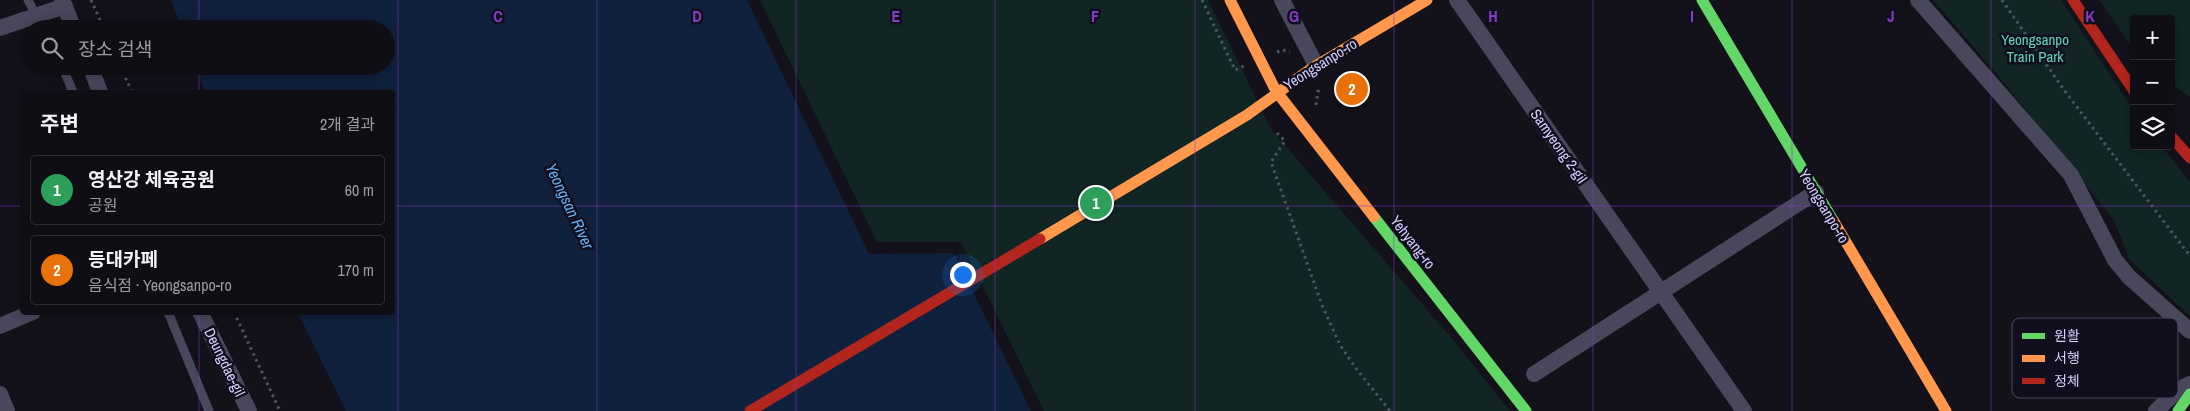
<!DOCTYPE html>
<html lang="ko">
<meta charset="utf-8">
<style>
body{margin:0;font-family:"Archivo Narrow","Noto Sans KR",sans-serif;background:#1c1c22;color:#f1f3f6}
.controls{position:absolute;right:15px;top:15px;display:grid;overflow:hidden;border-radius:5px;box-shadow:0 2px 12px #0003}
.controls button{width:45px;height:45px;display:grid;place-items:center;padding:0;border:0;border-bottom:1px solid #2e2e34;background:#0e0e14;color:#f1f3f6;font:25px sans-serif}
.you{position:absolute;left:962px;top:274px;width:18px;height:18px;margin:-12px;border:4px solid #fff;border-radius:50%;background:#1a73e8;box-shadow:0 0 0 8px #1a73e833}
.badge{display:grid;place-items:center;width:32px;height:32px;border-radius:50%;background:#0f766e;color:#fff;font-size:16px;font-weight:700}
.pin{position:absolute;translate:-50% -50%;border:2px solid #fff;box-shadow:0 1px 5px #0006}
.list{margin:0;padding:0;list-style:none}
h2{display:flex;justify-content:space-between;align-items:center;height:65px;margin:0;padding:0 20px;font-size:21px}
h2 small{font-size:16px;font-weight:400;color:#9b9ca0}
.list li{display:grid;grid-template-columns:32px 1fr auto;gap:15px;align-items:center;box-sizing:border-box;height:70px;margin:0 10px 10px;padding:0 10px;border:1px solid #2e2e34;border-radius:5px}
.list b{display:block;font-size:19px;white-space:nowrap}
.list p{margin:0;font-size:16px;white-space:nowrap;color:#9b9ca0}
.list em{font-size:16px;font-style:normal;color:#9b9ca0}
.icon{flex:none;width:28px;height:28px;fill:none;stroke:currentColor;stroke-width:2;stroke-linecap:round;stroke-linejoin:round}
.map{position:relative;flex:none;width:2190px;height:411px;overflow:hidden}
.search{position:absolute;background:#0e0e14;box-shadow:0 2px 12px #0003;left:20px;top:20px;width:375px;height:55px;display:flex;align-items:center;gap:12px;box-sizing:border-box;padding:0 18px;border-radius:28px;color:#9b9ca0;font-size:19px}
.panel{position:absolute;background:#0e0e14;box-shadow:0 2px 12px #0003;left:20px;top:90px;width:375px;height:225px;border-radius:5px}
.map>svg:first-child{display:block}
</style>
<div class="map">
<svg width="2190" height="411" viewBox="0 0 2190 411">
<rect width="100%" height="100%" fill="#13121a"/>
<path fill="#112525" d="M 760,0 L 1208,0 L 1271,129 L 1455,342 L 1510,411 L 1044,411 L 961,242 L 877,242 Z
M 1933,0 L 2061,0 L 2134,111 L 2134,146 L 2162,146 L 2190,183 L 2190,316 L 2129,259 L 2114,220 L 1996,73 Z
M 2099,0 L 2190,0 L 2190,97 L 2171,84 L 2171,19 L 2134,19 L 2134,50 Z"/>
<path fill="#10213d" d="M 171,0 L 747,0 L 869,254 L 954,253 L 1031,411 L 346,411 L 298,313 L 392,312 L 392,92 L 205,92 L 196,66 L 386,66 L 386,29 L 182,29 Z"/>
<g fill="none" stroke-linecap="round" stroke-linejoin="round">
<path stroke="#4b5863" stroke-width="3" stroke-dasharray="2.5 4" stroke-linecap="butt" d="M 91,0 L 104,29
M 1202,0 L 1235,70 L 1244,66
M 2002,0 L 2064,90 L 2190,256
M 1277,52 L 1282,50 L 1290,52
M 120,66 L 132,92
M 1316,105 L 1319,86
M 1277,133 L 1285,141 L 1271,162 L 1322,305 L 1340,345 L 1355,367 L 1390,411
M 234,312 L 280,411"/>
<path stroke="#48475b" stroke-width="9" d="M 28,0 L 43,29
M 62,66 L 73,92
M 168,312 L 209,411"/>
<path stroke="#48475b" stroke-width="16" d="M 62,0 L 74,29
M 1282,0 L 1316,65
M 1457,0 L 1744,411
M 1918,0 L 2071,175 L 2115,260 L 2129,277 L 2190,331
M 0,28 L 65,6
M 90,66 L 100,92
M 200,312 L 249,411
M 0,326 L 33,312
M 1534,374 L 1816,192
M 0,394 L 7,411
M 2156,411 L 2178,390 L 2190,384"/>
<path stroke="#63d668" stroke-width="11" d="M 1702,0 L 1833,220
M 1374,217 L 1526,411
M 2178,411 L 2190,394"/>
<path stroke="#ff974d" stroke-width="11" d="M 1230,0 L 1276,91 L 1374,217
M 1833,220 L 1946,411
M 1040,239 L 1247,115 L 1312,68 L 1427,0"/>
<path stroke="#b3261e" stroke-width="11" d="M 2073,0 L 2134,91
M 2171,136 L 2190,158
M 750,411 L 1040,239"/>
</g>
<path fill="none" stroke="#843cc5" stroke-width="1" stroke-opacity="0.55" d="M 199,0 L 199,29M 398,0 L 398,411M 597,0 L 597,411M 796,0 L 796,411M 995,0 L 995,411M 1195,0 L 1195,411M 1394,0 L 1394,411M 1593,0 L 1593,411M 1792,0 L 1792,411M 1991,0 L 1991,411M 199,66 L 199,92M 0,206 L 22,206M 392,206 L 2190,206M 199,312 L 199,411"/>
<g text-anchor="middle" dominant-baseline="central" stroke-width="5" stroke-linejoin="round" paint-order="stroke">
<g font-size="15" fill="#60d6b9" stroke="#110e1e">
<text x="2035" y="39">Yeongsanpo<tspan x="2035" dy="17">Train Park</tspan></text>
</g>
<g font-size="15" fill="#d4cefc" stroke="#110e1e">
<text transform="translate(1320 64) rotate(-32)">Yeongsanpo-ro</text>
<text transform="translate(1559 146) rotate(55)">Samyeong 2-gil</text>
<text transform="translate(1824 206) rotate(59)">Yeongsanpo-ro</text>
<text transform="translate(1413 242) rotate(52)">Yehyang-ro</text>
<text transform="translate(225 362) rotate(64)">Deungdae-gil</text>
</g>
<g font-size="16" font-style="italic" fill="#64b0f4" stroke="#110e1e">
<text transform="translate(570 206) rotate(65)">Yeongsan River</text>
</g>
</g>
<rect x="2012" y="318" width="166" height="80" rx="8" fill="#110e1e" stroke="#4c4861" stroke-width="1"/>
<rect x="2022" y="333" width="23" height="6" fill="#63d668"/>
<rect x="2022" y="355" width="23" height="7" fill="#ff974d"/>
<rect x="2022" y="378" width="23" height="6" fill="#b3261e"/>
<g font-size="14" fill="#d4cefc">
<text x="2054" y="341">원활</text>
<text x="2054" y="363">서행</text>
<text x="2054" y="386">정체</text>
</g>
<g font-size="16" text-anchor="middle" font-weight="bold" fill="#843cc5" stroke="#110e1e" stroke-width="5" stroke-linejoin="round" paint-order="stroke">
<text x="498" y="22">C</text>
<text x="697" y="22">D</text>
<text x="896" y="22">E</text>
<text x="1095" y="22">F</text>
<text x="1294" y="22">G</text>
<text x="1493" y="22">H</text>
<text x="1692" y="22">I</text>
<text x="1891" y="22">J</text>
<text x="2090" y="22">K</text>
</g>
</svg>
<div class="controls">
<button>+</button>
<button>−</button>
<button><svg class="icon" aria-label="layers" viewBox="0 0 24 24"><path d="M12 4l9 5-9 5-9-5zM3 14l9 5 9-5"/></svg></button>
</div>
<div class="you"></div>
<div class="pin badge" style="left:1096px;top:203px;background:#2e9e5b">1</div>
<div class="pin badge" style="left:1352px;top:89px;background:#e8710a">2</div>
<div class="search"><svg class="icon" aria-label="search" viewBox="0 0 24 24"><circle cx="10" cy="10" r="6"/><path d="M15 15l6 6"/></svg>장소 검색</div>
<section class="panel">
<h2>주변<small>2개 결과</small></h2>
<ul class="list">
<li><span class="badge" style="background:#2e9e5b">1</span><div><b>영산강 체육공원</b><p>공원</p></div><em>60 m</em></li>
<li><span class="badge" style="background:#e8710a">2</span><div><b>등대카페</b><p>음식점 · Yeongsanpo-ro</p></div><em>170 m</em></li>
</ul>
</section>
</div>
